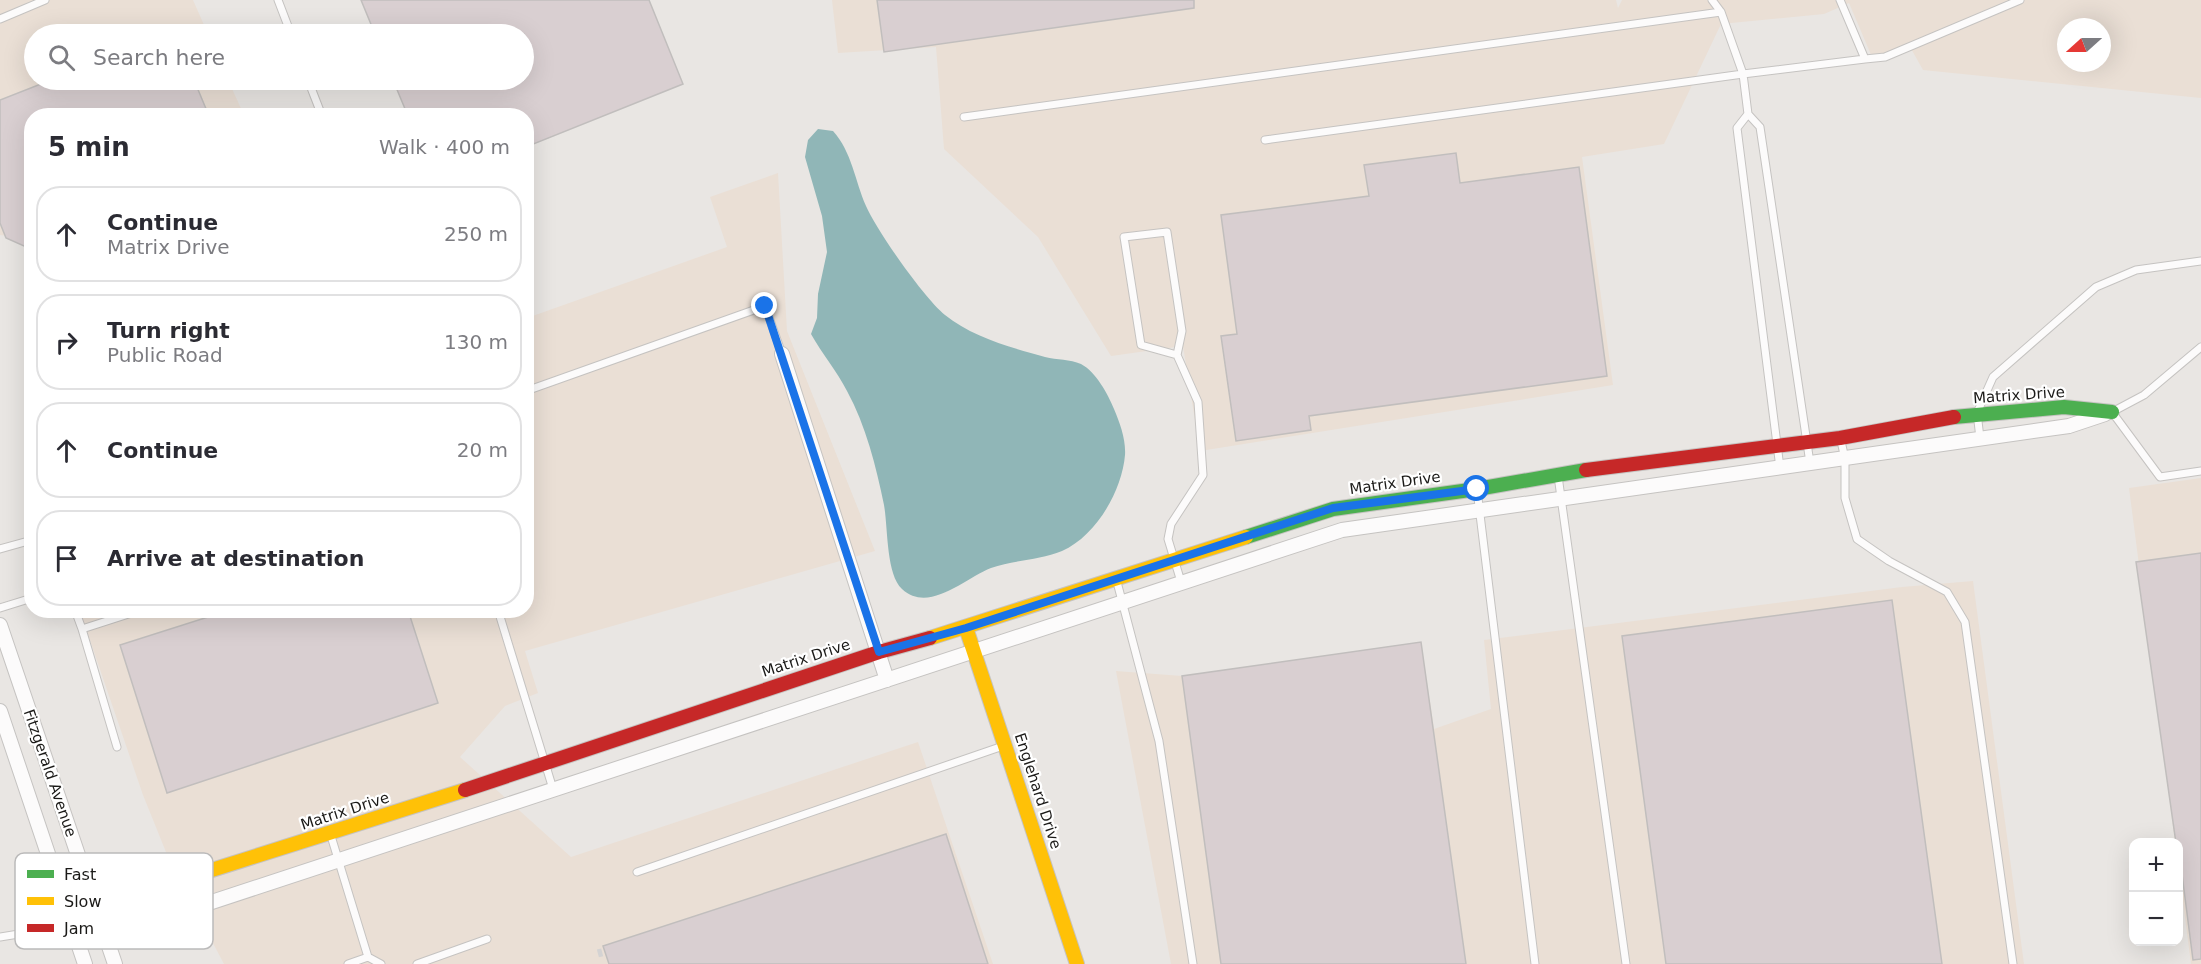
<!DOCTYPE html>
<meta charset="utf-8">
<style>
body{margin:0;font-family:"DejaVu Sans",sans-serif;background:#f2f2f3;color:#2b2b33}
.controls{position:absolute;right:18px;bottom:18px;display:grid;overflow:hidden;border-radius:12px;box-shadow:0 6px 24px #0002}
.controls button{width:54px;height:54px;display:grid;place-items:center;padding:0;border:0;border-bottom:2px solid #e1e1e2;background:#fff;color:#2b2b33;font:30px sans-serif}
.compass{position:absolute;left:2057px;top:18px;width:54px;height:54px;border-radius:50%;background:#fff;box-shadow:0 6px 24px #0002;rotate:249deg}
.stop{position:absolute;width:18px;height:18px;margin:-14px;border:4px solid #1a73e8;border-radius:50%;background:#fff}
.stop.end{background:#1a73e8;border-color:#fff;box-shadow:0 2px 6px #0008}
.list{margin:0;padding:0;list-style:none}
h2{display:flex;justify-content:space-between;align-items:center;height:78px;margin:0;padding:0 24px;font-size:26px}
h2 small{font-size:20px;font-weight:400;color:#7c7c81}
.list li{display:grid;grid-template-columns:39px 1fr auto;gap:18px;align-items:center;box-sizing:border-box;height:96px;margin:0 12px 12px;padding:0 12px;border:2px solid #e1e1e2;border-radius:24px}
.list b{display:block;font-size:22px;white-space:nowrap}
.list p{margin:0;font-size:20px;white-space:nowrap;color:#7c7c81}
.list em{font-size:20px;font-style:normal;color:#7c7c81}
.icon{flex:none;width:33px;height:33px;fill:none;stroke:currentColor;stroke-width:2;stroke-linecap:round;stroke-linejoin:round}
.map{position:relative;flex:none;width:2201px;height:964px;overflow:hidden}
.search{position:absolute;background:#fff;box-shadow:0 6px 24px #0002;left:24px;top:24px;width:510px;height:66px;display:flex;align-items:center;gap:15px;box-sizing:border-box;padding:0 21px;border-radius:33px;color:#7c7c81;font-size:22px}
.panel{position:absolute;background:#fff;box-shadow:0 6px 24px #0002;left:24px;top:108px;width:510px;height:510px;border-radius:24px}
.map>svg:first-child{display:block}
</style>
<div class="map">
<svg width="2201" height="964" viewBox="0 0 2201 964">
<rect width="100%" height="100%" fill="#e9e6e3"/>
<path fill="#eadfd5" fill-rule="evenodd" d="M 0,0 L 193,0 L 208,34 L 34,34 L 34,80 L 228,80 L 244,115 L 32,116 L 31,257 L 24,238 L 0,235 Z
M 832,0 L 1616,0 L 1618,8 L 1622,0 L 2201,0 L 2201,98 L 1923,70 L 1909,45 L 1872,57 L 1849,3 L 1824,14 L 1721,24 L 1664,144 L 1582,157 L 1613,385 L 1200,451 L 1183,346 L 1111,356 L 1038,237 L 944,149 L 936,47 L 838,53 ZM 2066,27 L 2102,27 L 2102,63 L 2066,63 Z
M 778,173 L 787,331 L 875,551 L 525,651 L 538,693 L 505,706 L 460,757 L 571,857 L 918,742 L 993,964 L 224,964 L 170,862 L 143,795 L 80,611 L 526,610 L 527,318 L 727,247 L 710,197 Z
M 2201,478 L 2201,964 L 2191,964 L 2179,871 L 2178,842 L 2175,842 L 2129,488 Z
M 1973,581 L 2024,964 L 1171,964 L 1116,671 L 1182,676 L 1421,642 L 1434,729 L 1491,709 L 1484,640 L 1902,587 Z"/>
<path fill="#90b6b7" d="M 818,129 L 833,131 C 852,152 855,181 866,206 C 877,231 924,298 945,315 C 972,337 1012,348 1045,357 C 1057,360 1070,359 1081,364 C 1096,372 1108,394 1114,409 C 1120,423 1126,440 1125,455 C 1122,491 1096,536 1062,551 C 1040,560 1014,560 991,568 C 965,578 929,614 902,589 C 886,574 888,527 884,505 C 876,466 866,426 847,391 C 837,371 822,354 811,334 L 817,318 L 818,294 L 827,252 L 822,216 L 805,157 L 808,140 Z"/>
<path fill="#d9cfd1" stroke="#c1bebd" stroke-width="1.5" d="M 361,0 L 649,0 L 683,84 L 526,147 L 526,116 L 408,116 L 393,80 L 524,80 L 524,34 L 375,34 Z
M 877,0 L 1194,0 L 1194,8 L 884,52 Z
M 51,80 L 194,80 L 209,116 L 32,116 L 32,243 L 24,246 L 6,238 L 0,223 L 0,100 Z
M 1456,153 L 1460,183 L 1579,167 L 1607,376 L 1309,416 L 1311,430 L 1236,441 L 1221,336 L 1237,334 L 1221,215 L 1369,196 L 1364,165 Z
M 2201,553 L 2201,959 L 2193,960 L 2178,843 L 2176,843 L 2136,562 Z
M 1892,600 L 1942,964 L 1666,964 L 1622,636 Z
M 230,610 L 408,610 L 438,703 L 167,793 L 120,645 Z
M 1421,642 L 1466,964 L 1221,964 L 1182,676 Z
M 946,834 L 988,964 L 609,964 L 603,946 Z"/>
<g fill="none" stroke-linecap="round" stroke-linejoin="round">
<defs>
<path id="lane" d="M 278,0 L 291,34
M 1712,0 L 1721,12 L 1743,74 L 1865,59 L 1840,0
M 0,19 L 45,0
M 1865,59 L 1885,57 L 2020,0
M 308,80 L 322,116
M 1748,114 L 1737,128 L 1780,468
M 964,117 L 1721,12
M 1265,140 L 1743,74 L 1748,114 L 1760,127 L 1810,463
M 2201,347 L 2144,395 L 2112,412 L 2160,477 L 2201,471
M 1177,355 L 1182,331 L 1167,232 L 1124,237 L 1141,345 L 1177,355 L 1198,402 L 1203,475 L 1171,524 L 1168,539 L 1182,585
M 526,391 L 765,306 L 782,354
M 1980,438 L 1977,413 L 1993,377 L 2096,287 L 2136,270 L 2201,261
M 1841,441 L 1845,459 L 1845,498 L 1857,539 L 1889,561 L 1947,592 L 1965,622 L 2013,964
M 1558,476 L 1626,964
M 1477,490 L 1535,964
M 0,549 L 32,540
M 1117,582 L 1159,741 L 1193,964
M 0,608 L 32,598
M 75,610 L 82,629 L 141,610
M 498,610 L 553,789
M 82,629 L 117,747
M 331,836 L 368,957 L 348,964
M 637,872 L 1003,746
M 0,937 L 98,921
M 368,957 L 381,964
M 417,964 L 487,939"/>
<path id="street" d="M 782,354 L 887,680
M 0,625 L 115,964
M 0,711 L 85,964
M 101,920 L 145,924 L 1342,530 L 2069,426 L 2105,414"/>
<path id="fast" d="M 1954,417 L 2064,407 L 2112,412
M 1246,537 L 1333,509 L 1477,489 L 1586,470"/>
<path id="slow" d="M 966,628 L 1077,964
M 930,638 L 1246,537
M 101,920 L 139,893 L 465,790"/>
<path id="jam" d="M 1586,470 L 1840,438 L 1954,417
M 465,790 L 879,652 L 930,638"/>
</defs>
<use href="#lane" stroke="#c5c3c1" stroke-width="9"/>
<use href="#street" stroke="#c5c3c1" stroke-width="16"/>
<use href="#fast" stroke="#c5c3c1" stroke-width="16"/>
<use href="#slow" stroke="#c5c3c1" stroke-width="16"/>
<use href="#jam" stroke="#c5c3c1" stroke-width="16"/>
<use href="#lane" stroke="#fcfbfb" stroke-width="7"/>
<use href="#street" stroke="#fcfbfb" stroke-width="14"/>
<use href="#fast" stroke="#4caf50" stroke-width="14"/>
<use href="#slow" stroke="#ffc107" stroke-width="14"/>
<use href="#jam" stroke="#c62828" stroke-width="14"/>
<path stroke="#d4d3d3" stroke-width="4.5" stroke-dasharray="8 8" stroke-linecap="butt" d="M 599,949 L 603,964"/>
</g>
<g fill="none" stroke-linecap="round" stroke-linejoin="round">
<path stroke="#1a73e8" stroke-width="8" d="M 765,306 L 879,652 L 966,628 L 1333,508 L 1477,489"/>
</g>
<g text-anchor="middle" dominant-baseline="central" stroke-width="4.5" stroke-linejoin="round" paint-order="stroke">
<g font-size="15" fill="#1b1a18" stroke="#fff">
<text transform="translate(2019 395) rotate(-4)">Matrix Drive</text>
<text transform="translate(1395 483) rotate(-8)">Matrix Drive</text>
<text transform="translate(806 658) rotate(-18)">Matrix Drive</text>
<text transform="translate(50 773) rotate(71)">Fitzgerald Avenue</text>
<text transform="translate(1038 791) rotate(72)">Englehard Drive</text>
<text transform="translate(345 811) rotate(-18)">Matrix Drive</text>
</g>
</g>
<rect x="15" y="853" width="198" height="96" rx="9" fill="#fff" stroke="#bbbaba" stroke-width="1.5"/>
<rect x="27" y="870" width="27" height="8" fill="#4caf50"/>
<rect x="27" y="897" width="27" height="8" fill="#ffc107"/>
<rect x="27" y="924" width="27" height="8" fill="#c62828"/>
<g font-size="16" fill="#1b1a18">
<text x="64" y="880">Fast</text>
<text x="64" y="907">Slow</text>
<text x="64" y="934">Jam</text>
</g>
</svg>
<div class="controls">
<button>+</button>
<button>−</button>
</div>
<svg class="compass" viewBox="-18 -18 36 36"><path d="M0-13l5 13h-10z" fill="#e53935"/><path d="M0 13l5-13h-10z" fill="#7c7c81"/></svg>
<div class="stop" style="left:1477px;top:489px"></div>
<div class="stop end" style="left:765px;top:306px"></div>
<div class="search"><svg class="icon" aria-label="search" viewBox="0 0 24 24"><circle cx="10" cy="10" r="6"/><path d="M15 15l6 6"/></svg>Search here</div>
<section class="panel">
<h2>5 min<small>Walk · 400 m</small></h2>
<ul class="list">
<li><svg class="icon" aria-label="ahead" viewBox="0 0 24 24"><path d="M12 20V5M6 11l6-6 6 6"/></svg><div><b>Continue</b><p>Matrix Drive</p></div><em>250 m</em></li>
<li><svg class="icon" aria-label="right" viewBox="0 0 24 24"><path d="M7 20v-9h11M14 6l5 5-5 5"/></svg><div><b>Turn right</b><p>Public Road</p></div><em>130 m</em></li>
<li><svg class="icon" aria-label="ahead" viewBox="0 0 24 24"><path d="M12 20V5M6 11l6-6 6 6"/></svg><div><b>Continue</b></div><em>20 m</em></li>
<li><svg class="icon" aria-label="arrive" viewBox="0 0 24 24"><path d="M6 21V4h12l-3 4 3 4H6"/></svg><div><b>Arrive at destination</b></div></li>
</ul>
</section>
</div>
